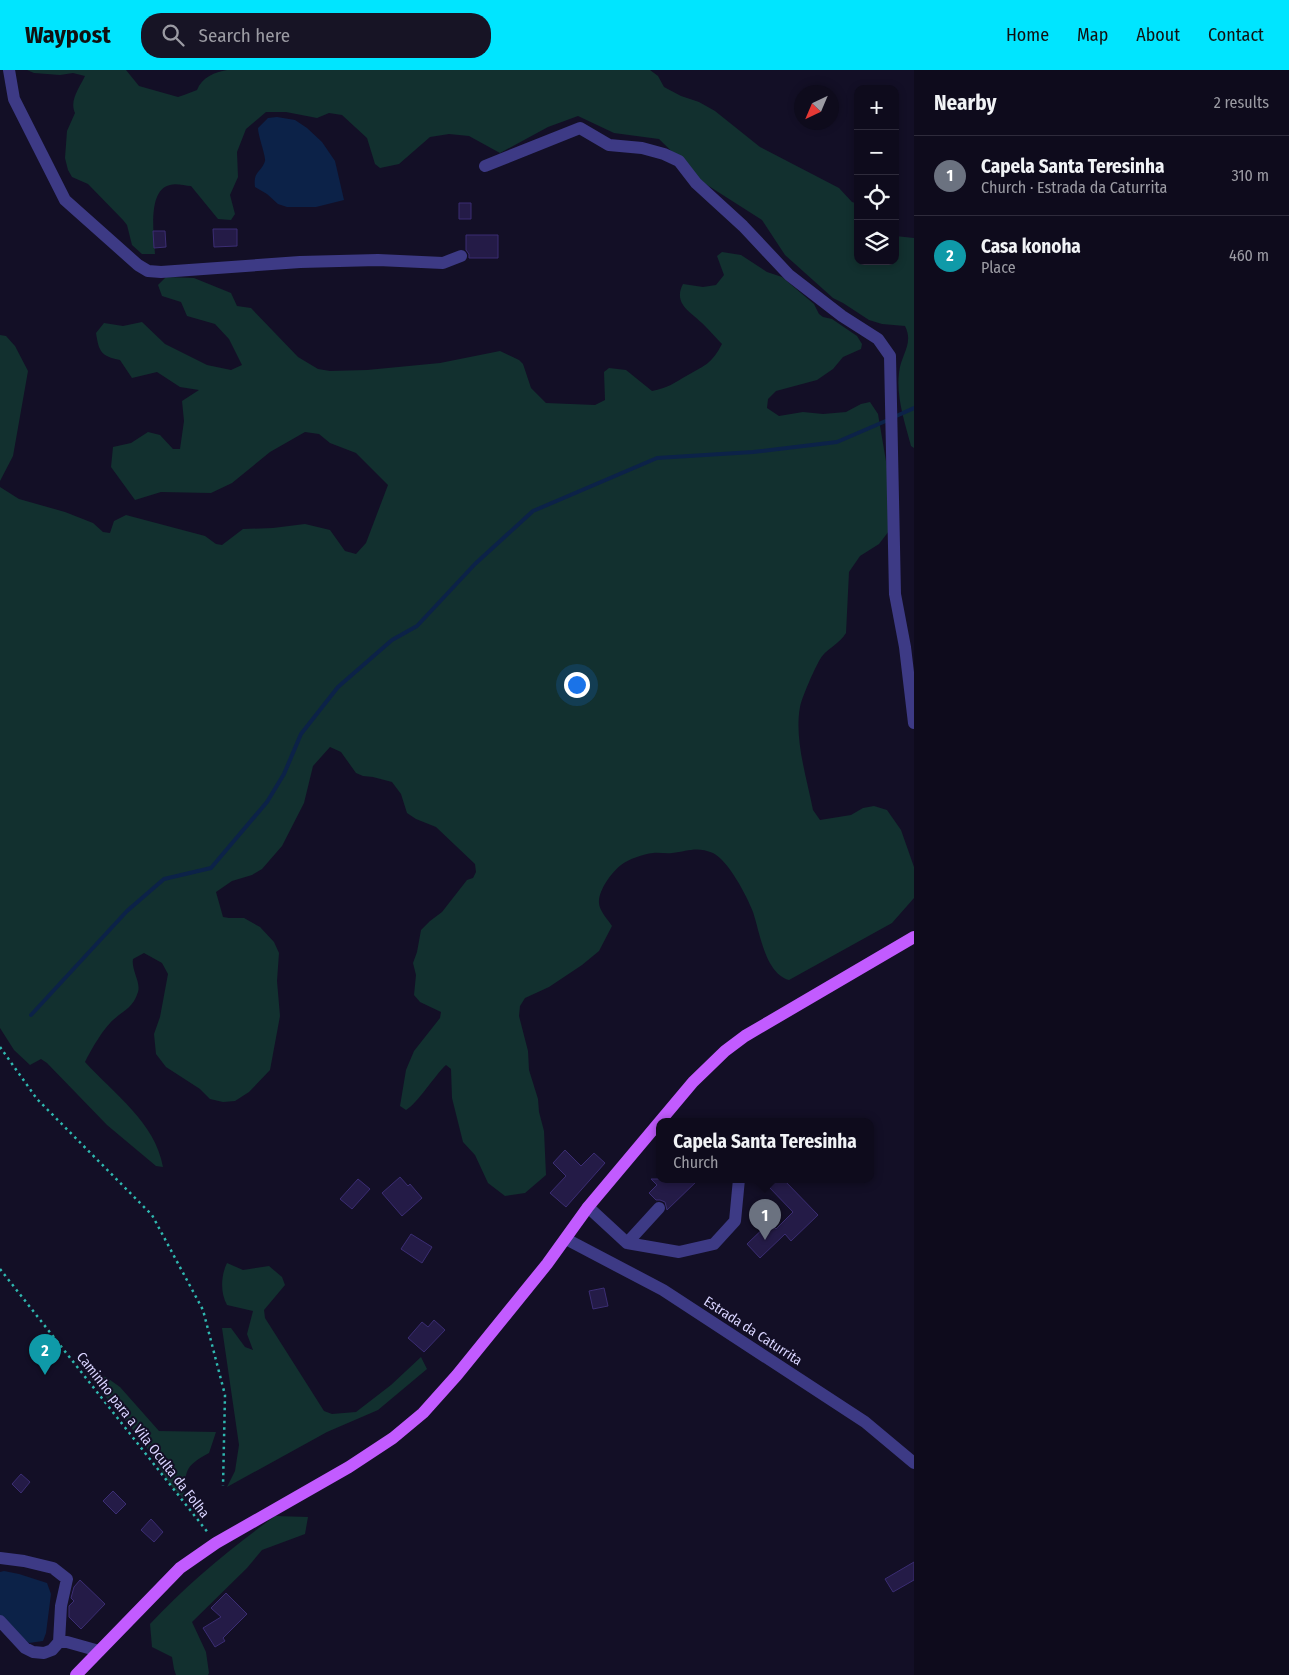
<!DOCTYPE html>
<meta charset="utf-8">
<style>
body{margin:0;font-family:"Fira Sans Condensed",sans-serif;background:#171425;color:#f1f3f6}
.controls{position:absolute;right:15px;top:15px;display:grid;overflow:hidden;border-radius:10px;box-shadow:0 2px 8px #0003}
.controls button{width:45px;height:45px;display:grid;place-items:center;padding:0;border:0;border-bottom:1px solid #2e2b3b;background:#0e0b1c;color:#f1f3f6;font:25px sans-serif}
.compass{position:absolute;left:794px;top:15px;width:45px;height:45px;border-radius:50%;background:#0e0b1c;box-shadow:0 2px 8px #0003;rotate:224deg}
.you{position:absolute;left:576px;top:614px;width:18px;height:18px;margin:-12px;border:4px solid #fff;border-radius:50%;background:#1a73e8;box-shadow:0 0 0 8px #1a73e833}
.badge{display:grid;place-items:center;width:32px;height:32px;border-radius:50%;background:#00e5ff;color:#fff;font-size:16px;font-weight:700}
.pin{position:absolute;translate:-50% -41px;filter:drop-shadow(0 1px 2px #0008)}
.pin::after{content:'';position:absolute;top:26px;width:18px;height:15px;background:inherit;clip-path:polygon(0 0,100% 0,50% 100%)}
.popup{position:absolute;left:656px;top:1048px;width:218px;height:65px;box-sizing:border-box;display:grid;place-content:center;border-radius:10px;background:#0e0b1c;filter:drop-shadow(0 1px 4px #0005);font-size:16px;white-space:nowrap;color:#9b9ba3}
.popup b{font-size:19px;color:#f1f3f6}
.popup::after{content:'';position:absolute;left:50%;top:100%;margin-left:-10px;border:10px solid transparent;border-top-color:#0e0b1c}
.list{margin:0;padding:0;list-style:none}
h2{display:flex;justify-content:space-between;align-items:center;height:65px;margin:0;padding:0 20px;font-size:21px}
h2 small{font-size:16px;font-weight:400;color:#9b9ba3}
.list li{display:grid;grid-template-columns:32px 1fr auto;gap:15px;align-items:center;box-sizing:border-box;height:80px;padding:0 20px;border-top:1px solid #2e2b3b}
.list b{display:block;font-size:19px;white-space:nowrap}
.list p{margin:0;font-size:16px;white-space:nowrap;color:#9b9ba3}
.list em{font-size:16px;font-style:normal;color:#9b9ba3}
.icon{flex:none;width:28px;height:28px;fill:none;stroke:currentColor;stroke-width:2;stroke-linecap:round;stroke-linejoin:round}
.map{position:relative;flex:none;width:914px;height:1605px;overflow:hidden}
header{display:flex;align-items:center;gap:30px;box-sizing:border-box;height:70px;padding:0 25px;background:#00e5ff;color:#111}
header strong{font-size:24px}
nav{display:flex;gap:28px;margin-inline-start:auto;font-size:18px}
.search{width:350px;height:45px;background:#171425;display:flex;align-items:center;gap:12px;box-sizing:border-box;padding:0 18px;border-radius:20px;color:#9b9ba3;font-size:19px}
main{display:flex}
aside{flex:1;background:#0e0b1c}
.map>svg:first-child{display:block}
</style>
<header>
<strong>Waypost</strong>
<div class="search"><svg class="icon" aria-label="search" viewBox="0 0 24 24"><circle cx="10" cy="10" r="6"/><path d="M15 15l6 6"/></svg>Search here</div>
<nav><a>Home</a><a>Map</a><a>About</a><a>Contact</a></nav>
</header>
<main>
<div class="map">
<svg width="914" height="1605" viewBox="0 0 914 1605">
<rect width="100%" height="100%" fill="#130f26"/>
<path fill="#12302f" d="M 27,0 L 126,0 L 139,16 L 178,27 L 184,25 L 197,20 C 202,7 215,2 227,0 L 650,0 L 658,6 L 664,17 L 681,26 L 699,32 L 715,41 L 760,77 L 839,118 L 852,132 L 858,134 L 858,191 L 895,191 L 895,166 L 914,168 L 914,378 L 911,376 C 905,353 896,327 899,303 C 901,284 914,274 905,256 L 882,254 L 869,250 L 843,233 L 833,228 L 785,185 L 762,150 L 704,113 L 659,69 L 614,63 L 578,46 L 548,57 L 500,83 L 469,66 L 449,64 L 430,67 L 399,94 L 380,98 L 375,94 L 367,68 L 342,45 L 329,43 L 317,48 L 286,42 L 266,42 L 246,59 L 237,82 L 238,107 L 230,125 L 235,144 L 231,150 L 218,149 L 191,116 C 185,116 176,113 170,115 C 147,120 154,165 155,184 L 142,184 L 132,175 L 127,155 L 123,150 L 88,114 L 72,107 L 68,100 L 65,88 L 67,61 L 75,43 C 69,30 80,17 85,6 L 73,3 L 60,5 L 34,3 Z
M 722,182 L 741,185 L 767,202 L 782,207 L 814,234 L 819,244 L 823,247 L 832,249 L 857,266 L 862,274 L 861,279 L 843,287 L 833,299 L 817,310 L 776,321 L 768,329 L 767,338 L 779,346 L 803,342 L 823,344 L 846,342 L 861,334 L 870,332 L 878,344 L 888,403 L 889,461 L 879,474 L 860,486 L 849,502 L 846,563 C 840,574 825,579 819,591 C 814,600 802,627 800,637 C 794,669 807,709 813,740 L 820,750 L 851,745 L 863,738 L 874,736 L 887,740 L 901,760 L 914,797 L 914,828 L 892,853 L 789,910 C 765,903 760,863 753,842 C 747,826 728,790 713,783 C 697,776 688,781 672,783 C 666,784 659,782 653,783 C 643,784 629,789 621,795 C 611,803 598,821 599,833 C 599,840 608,850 612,856 L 599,881 L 582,895 L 549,917 L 525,928 L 520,936 L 519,946 L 528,981 L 529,1000 L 538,1029 L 539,1042 L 544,1061 L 546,1105 L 525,1123 L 505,1126 L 488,1113 L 475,1085 L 463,1072 L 452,1028 L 451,999 L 446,995 C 435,1005 417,1034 406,1040 L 400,1036 L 406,1000 L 414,981 L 440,948 L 441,942 L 420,932 L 414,925 L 416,905 L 413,893 L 417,882 L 421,860 L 430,851 L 442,842 L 467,810 L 473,808 L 476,802 L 475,794 L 436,757 L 416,749 L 407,743 L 401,724 L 392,712 L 373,707 L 363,706 L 356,703 L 341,682 L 330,677 L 313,696 L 304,733 L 282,776 L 262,799 L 252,805 L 232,811 L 216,822 L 223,847 L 229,848 L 244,848 L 260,857 L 274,872 L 279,883 L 277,911 L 280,946 L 270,1000 L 249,1022 L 235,1031 L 223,1032 L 210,1029 L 200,1019 L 166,997 L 156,984 L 154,964 L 160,947 L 168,904 L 162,893 L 144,883 L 133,889 C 131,900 141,912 138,922 C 133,938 124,940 113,950 C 103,959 91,980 85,992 C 114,1024 155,1052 163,1097 L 156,1096 L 107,1055 L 47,993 L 41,989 L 30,995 L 14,980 L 0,958 L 0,417 L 19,429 L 65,442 L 93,453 L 103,462 L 110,463 L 114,451 L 126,445 L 205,466 L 216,474 L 222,475 L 243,459 L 273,458 L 305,454 L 330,460 L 345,481 L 356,484 L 366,473 L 388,415 L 356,383 L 330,373 L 319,364 L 305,362 L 270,382 L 232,413 L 211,423 L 161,422 L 135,430 L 111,397 L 113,377 L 131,373 L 148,362 L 160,365 L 173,379 L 180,379 L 184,351 L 182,331 L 199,320 L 180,317 L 157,302 L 132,308 L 120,290 C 101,286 99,282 96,263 L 104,253 L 123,256 L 142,252 L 165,274 L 207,295 L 231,300 L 242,295 L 229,269 L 215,254 L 187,246 L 181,232 L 162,226 L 158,215 L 166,207 L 194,208 L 231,223 L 237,236 L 251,238 L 298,287 L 318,299 L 330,301 L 367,300 L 440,293 L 500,281 L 519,290 L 523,294 L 531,318 L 546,333 L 595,335 L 605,330 L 604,302 L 609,298 L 626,300 L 652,321 C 668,318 674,313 688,305 C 706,295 712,293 722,274 C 716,268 711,262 705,256 C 693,243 672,235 683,214 L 703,217 L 716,215 L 724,205 L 717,186 Z
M 0,265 L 6,266 L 15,276 L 28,301 L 13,386 L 0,411 Z
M 227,1193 L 243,1200 L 269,1196 L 282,1207 L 285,1215 L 264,1240 L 265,1248 L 324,1341 L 332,1344 L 356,1342 L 391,1315 L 421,1287 L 427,1299 L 378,1340 L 327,1362 L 227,1417 L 235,1401 L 239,1375 L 222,1258 L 231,1258 L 245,1277 L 253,1280 L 247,1264 L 253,1241 L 227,1235 C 220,1223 221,1205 227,1193 Z
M 87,1304 L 106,1307 L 120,1317 L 159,1361 L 216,1362 L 209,1383 C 183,1397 186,1401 184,1429 L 172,1417 L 143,1372 Z
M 275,1446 L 308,1447 L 305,1464 L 262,1480 L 247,1498 L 192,1552 L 206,1582 L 209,1603 L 208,1605 L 176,1605 L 174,1599 L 172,1587 L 152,1577 L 150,1554 C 188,1513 230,1479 275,1446 Z"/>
<path fill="#0c2248" d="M 277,47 L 295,50 L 307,58 L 322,72 L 335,91 L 344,130 L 316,137 L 287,137 L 278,134 L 267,124 L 255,117 C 253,101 261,103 265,91 C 266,86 258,66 258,58 L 268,48 Z
M 4,1501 L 19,1504 L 47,1513 L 51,1524 L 46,1563 L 43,1571 L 29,1573 L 15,1562 L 0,1546 L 0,1502 Z"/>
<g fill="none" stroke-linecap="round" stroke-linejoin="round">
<path stroke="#0c2248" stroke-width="4" d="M 894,347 L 914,338
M 31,945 L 127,841 L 164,809 L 211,798 L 267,732 L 284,704 L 301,664 L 338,617 L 392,570 L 417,556 L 475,494 L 533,441 L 657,388 L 753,382 L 837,372 L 888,350"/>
</g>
<path fill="#241b47" stroke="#3b2d73" d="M 459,133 L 471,133 L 471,149 L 459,149 Z
M 213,159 L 237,159 L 237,176 L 214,177 Z
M 153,161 L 165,161 L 166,177 L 154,178 Z
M 466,165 L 498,165 L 498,188 L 469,188 L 469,184 L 466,180 Z
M 565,1080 L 581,1096 L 594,1083 L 605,1093 L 566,1137 L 550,1123 L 566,1106 L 553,1093 Z
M 400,1107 L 408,1116 L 410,1114 L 422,1128 L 402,1146 L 382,1123 Z
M 358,1109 L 370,1119 L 352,1139 L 340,1129 Z
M 651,1109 L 699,1109 L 667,1140 L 665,1132 L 660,1130 L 656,1130 L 649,1123 L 657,1115 Z
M 773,1109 L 783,1109 L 818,1145 L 791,1171 L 785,1164 L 760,1188 L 747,1174 L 770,1152 L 776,1159 L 793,1142 L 767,1115 Z
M 411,1164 L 432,1177 L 422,1193 L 401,1179 Z
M 604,1218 L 608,1236 L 593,1239 L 589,1221 Z
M 434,1250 L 445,1260 L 424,1282 L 408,1268 L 422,1252 L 428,1257 Z
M 21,1404 L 30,1412 L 21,1423 L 12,1414 Z
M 113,1421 L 126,1434 L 116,1444 L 103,1431 Z
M 151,1449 L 163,1462 L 154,1472 L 141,1460 Z
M 914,1492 L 914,1510 L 893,1522 L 885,1509 Z
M 80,1510 L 105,1534 L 81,1559 L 69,1547 L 69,1536 L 74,1531 L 71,1528 L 74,1517 Z
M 226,1523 L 247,1544 L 223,1568 L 225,1571 L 215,1577 L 203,1558 L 221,1547 L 211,1538 Z"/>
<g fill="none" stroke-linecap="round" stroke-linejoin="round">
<path stroke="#2fb8b0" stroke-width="2.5" stroke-dasharray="2.5 4" stroke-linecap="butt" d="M 0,977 L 37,1029 L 152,1145 L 203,1240 L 225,1325 L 223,1416
M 0,1199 L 209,1464"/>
<path stroke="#3d3a85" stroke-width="12" d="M 9,0 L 14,29 L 65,130 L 138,195 L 148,201 L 161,202 L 300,192 L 378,190 L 443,193 L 461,186
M 485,96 L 580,58 L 609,75 L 642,78 L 664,84 L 679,91 L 696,113 L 743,156 L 789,205 L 842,246 L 878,269 L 890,286 L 895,524 L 905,577 L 914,653
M 588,1137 L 627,1173 L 679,1182 L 714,1174 L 735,1151 L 739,1109
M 566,1169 L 663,1220 L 865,1352 L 914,1393
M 627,1173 L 659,1138
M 0,1488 L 24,1491 L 53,1498 L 67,1509 L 61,1536 L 59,1572 L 52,1580 L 44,1583 L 33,1582 L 25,1578 L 0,1551
M 59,1572 L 67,1572 L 99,1581"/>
<path stroke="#c25bff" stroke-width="12" d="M 76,1605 L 180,1498 L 216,1473 L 349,1397 L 393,1368 L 423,1343 L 457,1305 L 547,1194 L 588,1137 L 693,1012 L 725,981 L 745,966 L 914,867"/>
</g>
<g text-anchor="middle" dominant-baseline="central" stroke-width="4" stroke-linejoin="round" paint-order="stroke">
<g font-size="14" fill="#d9d4ff" stroke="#130f26">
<text transform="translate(753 1261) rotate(33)">Estrada da Caturrita</text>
<text transform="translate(143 1365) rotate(52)">Caminho para a Vila Oculta da Folha</text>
</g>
</g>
</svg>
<div class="controls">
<button>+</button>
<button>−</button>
<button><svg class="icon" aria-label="locate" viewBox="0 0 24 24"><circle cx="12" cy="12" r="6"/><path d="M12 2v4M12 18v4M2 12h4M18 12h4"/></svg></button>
<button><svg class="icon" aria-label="layers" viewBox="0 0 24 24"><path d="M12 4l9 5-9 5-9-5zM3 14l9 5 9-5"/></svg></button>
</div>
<svg class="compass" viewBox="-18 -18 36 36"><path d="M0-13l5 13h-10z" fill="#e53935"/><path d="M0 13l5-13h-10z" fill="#9b9ba3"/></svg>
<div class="you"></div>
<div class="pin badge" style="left:765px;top:1170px;background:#6b7280">1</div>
<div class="popup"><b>Capela Santa Teresinha</b>Church</div>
<div class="pin badge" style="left:45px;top:1305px;background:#0f9aa8">2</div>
</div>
<aside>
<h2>Nearby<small>2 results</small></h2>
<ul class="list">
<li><span class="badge" style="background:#6b7280">1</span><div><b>Capela Santa Teresinha</b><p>Church · Estrada da Caturrita</p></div><em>310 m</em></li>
<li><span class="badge" style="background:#0f9aa8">2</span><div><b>Casa konoha</b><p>Place</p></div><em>460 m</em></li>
</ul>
</aside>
</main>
